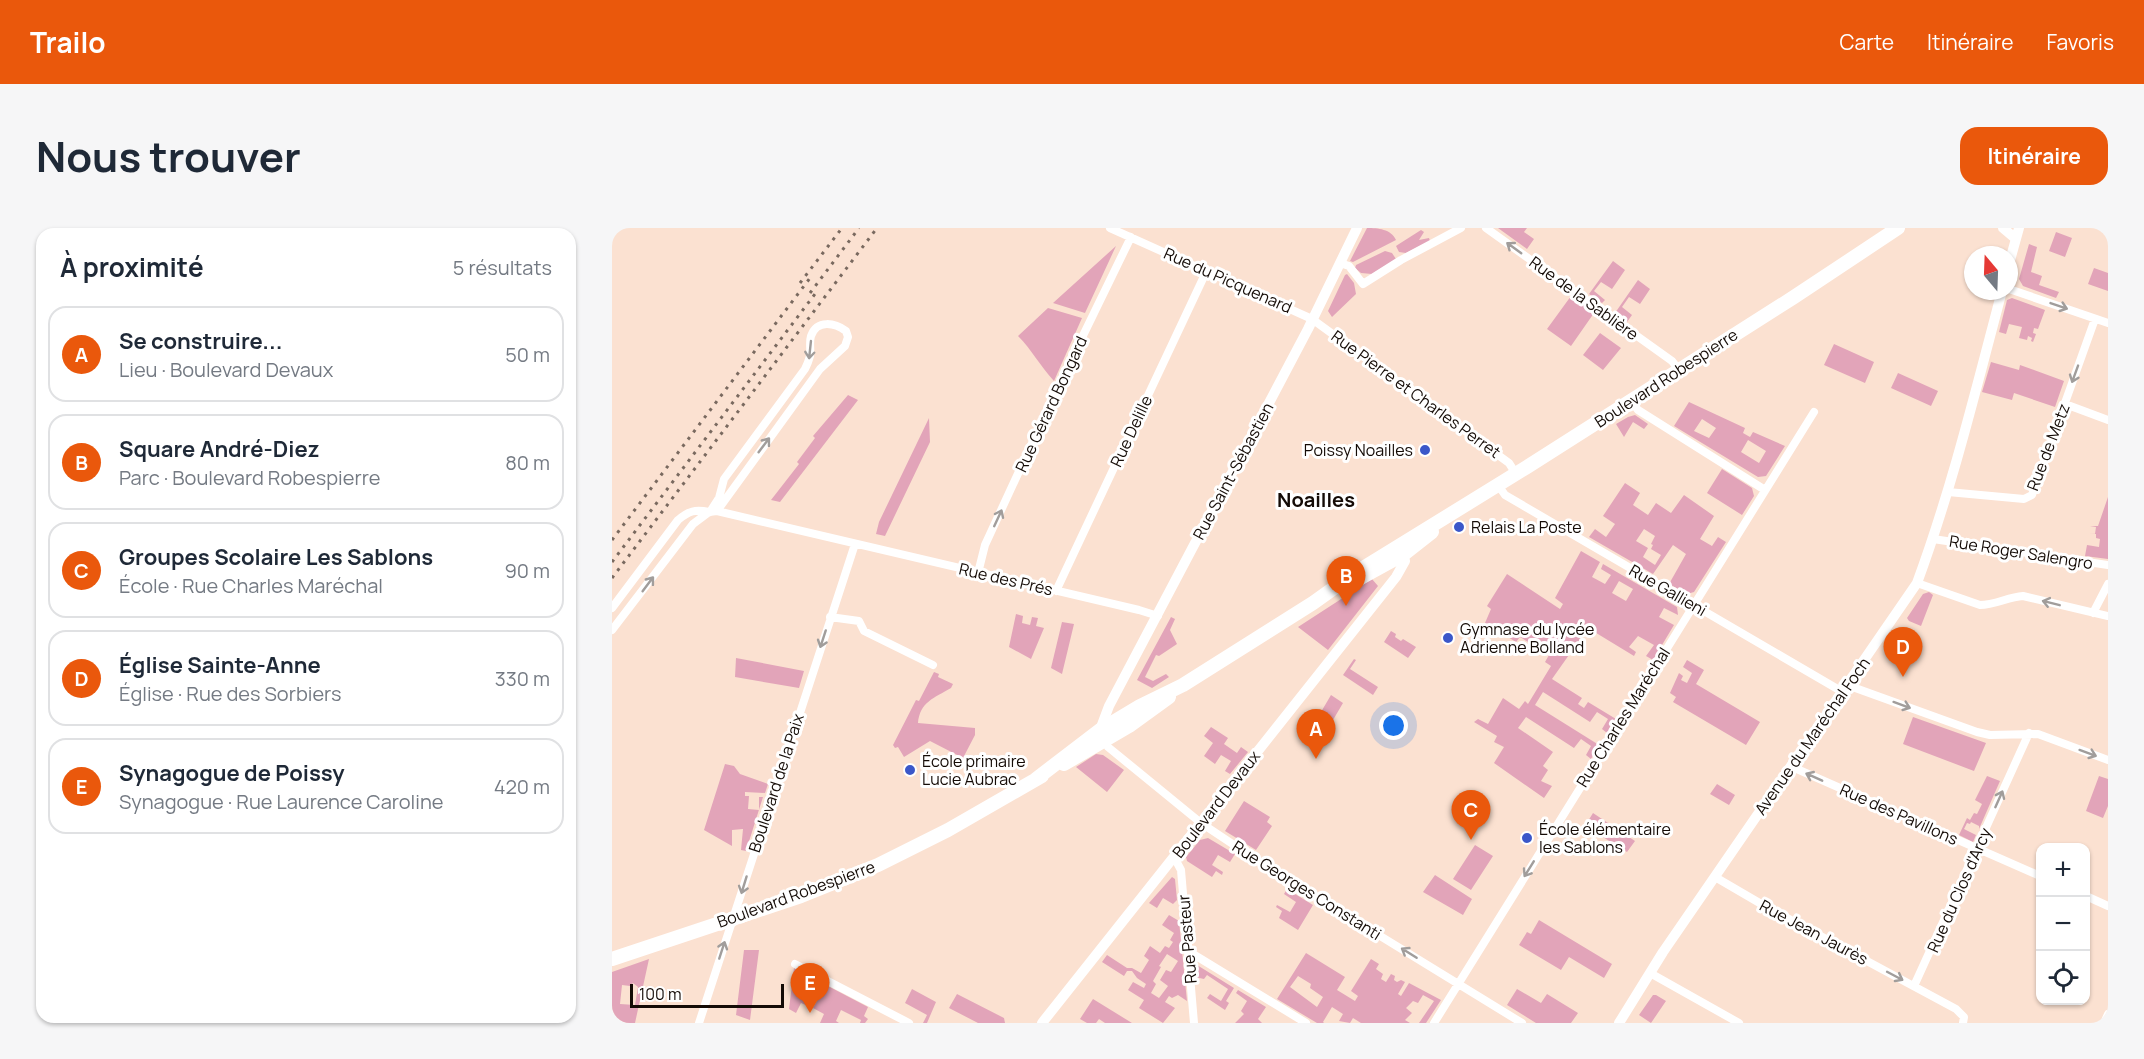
<!DOCTYPE html>
<html lang="fr">
<meta charset="utf-8">
<style>
body{margin:0;font-family:Manrope,sans-serif;background:#f6f6f7;color:#1f2937}
.controls{position:absolute;right:18px;bottom:18px;display:grid;overflow:hidden;border-radius:12px;box-shadow:0 2px 4px #0004}
.controls button{width:54px;height:54px;display:grid;place-items:center;padding:0;border:0;border-bottom:2px solid #e0e1e3;background:#fff;color:#1f2937;font:30px sans-serif}
.compass{position:absolute;left:1352px;top:18px;width:54px;height:54px;border-radius:50%;background:#fff;box-shadow:0 2px 4px #0004;rotate:341deg}
.scale{position:absolute;left:18px;bottom:15px;width:154px;box-sizing:border-box;padding-left:6px;border:3px solid #140b06;border-top:0;font-size:16px;line-height:21px;white-space:nowrap;color:#140b06;-webkit-text-stroke:4px #fff;paint-order:stroke}
.you{position:absolute;left:782px;top:498px;width:21px;height:21px;margin:-15px;border:4px solid #fff;border-radius:50%;background:#1a73e8;box-shadow:0 0 0 9px #1a73e833}
.badge{display:grid;place-items:center;width:39px;height:39px;border-radius:50%;background:#ea580c;color:#fff;font-size:20px;font-weight:700}
.pin{position:absolute;translate:-50% -50px;filter:drop-shadow(0 2px 3px #0008)}
.pin::after{content:'';position:absolute;top:32px;width:21px;height:18px;background:inherit;clip-path:polygon(0 0,100% 0,50% 100%)}
.list{margin:0;padding:0;list-style:none}
h2{display:flex;justify-content:space-between;align-items:center;height:78px;margin:0;padding:0 24px;font-size:26px}
h2 small{font-size:20px;font-weight:400;color:#747a83}
.list li{display:grid;grid-template-columns:39px 1fr auto;gap:18px;align-items:center;box-sizing:border-box;height:96px;margin:0 12px 12px;padding:0 12px;border:2px solid #e0e1e3;border-radius:18px}
.list b{display:block;font-size:22px;white-space:nowrap}
.list p{margin:0;font-size:20px;white-space:nowrap;color:#747a83}
.list em{font-size:20px;font-style:normal;color:#747a83}
.icon{flex:none;width:33px;height:33px;fill:none;stroke:currentColor;stroke-width:2;stroke-linecap:round;stroke-linejoin:round}
.map{position:relative;flex:none;width:1496px;height:795px;overflow:hidden;border-radius:18px}
header{display:flex;align-items:center;gap:36px;box-sizing:border-box;height:84px;padding:0 30px;background:#ea580c;color:#fff}
header strong{font-size:28px}
nav{display:flex;gap:33px;margin-inline-start:auto;font-size:21px}
.intro{display:flex;align-items:center;justify-content:space-between;box-sizing:border-box;height:144px;padding:0 36px}
h1{margin:0;font-size:42px}
.button{padding:15px 27px;border-radius:18px;background:#ea580c;color:#fff;font-size:21px;font-weight:700}
main{display:flex;gap:36px;padding:0 36px}
aside{flex:1;background:#fff;border-radius:18px;box-shadow:0 2px 4px #0004}
.map>svg:first-child{display:block}
</style>
<header>
<strong>Trailo</strong>
<nav><a>Carte</a><a>Itinéraire</a><a>Favoris</a></nav>
</header>
<div class="intro"><h1>Nous trouver</h1><a class="button">Itinéraire</a></div>
<main>
<aside>
<h2>À proximité<small>5 résultats</small></h2>
<ul class="list">
<li><span class="badge">A</span><div><b>Se construire...</b><p>Lieu · Boulevard Devaux</p></div><em>50 m</em></li>
<li><span class="badge">B</span><div><b>Square André-Diez</b><p>Parc · Boulevard Robespierre</p></div><em>80 m</em></li>
<li><span class="badge">C</span><div><b>Groupes Scolaire Les Sablons</b><p>École · Rue Charles Maréchal</p></div><em>90 m</em></li>
<li><span class="badge">D</span><div><b>Église Sainte-Anne</b><p>Église · Rue des Sorbiers</p></div><em>330 m</em></li>
<li><span class="badge">E</span><div><b>Synagogue de Poissy</b><p>Synagogue · Rue Laurence Caroline</p></div><em>420 m</em></li>
</ul>
</aside>
<div class="map">
<svg width="1496" height="795" viewBox="0 0 1496 795">
<rect width="100%" height="100%" fill="#fbe1d1"/>
<path fill="#e2a4b9" fill-rule="evenodd" d="M 755,0 C 766,0 779,1 784,12 L 741,34 L 738,33 Z
M 886,0 L 915,0 L 912,4 L 922,11 L 915,21 Z
M 809,2 L 812,4 L 807,12 L 817,10 L 818,13 L 794,25 L 787,24 L 784,18 L 787,16 Z
M 1444,4 L 1460,10 L 1453,29 L 1437,23 Z
M 1417,16 L 1425,19 L 1419,44 L 1430,48 L 1427,57 L 1447,64 L 1444,70 L 1411,58 L 1407,51 Z
M 504,18 L 473,85 L 441,75 Z
M 773,23 L 780,25 L 784,31 L 760,46 L 749,45 L 743,40 L 744,37 Z
M 1001,33 L 1013,42 L 1000,61 L 989,54 L 982,63 L 993,72 L 990,75 L 977,66 Z
M 1482,40 L 1496,45 L 1496,63 L 1476,56 Z
M 735,46 L 742,55 L 744,66 L 720,89 L 716,83 L 733,47 Z
M 1026,52 L 1038,61 L 1028,76 L 1017,69 L 1010,79 L 1020,87 L 1015,94 L 1003,85 Z
M 959,68 L 982,85 L 959,118 L 935,101 Z
M 1400,70 L 1433,82 L 1426,101 L 1422,100 L 1421,105 L 1424,106 L 1421,114 L 1419,113 L 1420,110 L 1416,108 L 1415,112 L 1407,110 L 1410,99 L 1397,96 L 1394,106 L 1387,104 L 1395,72 Z
M 436,80 L 470,90 L 442,153 C 428,138 420,122 406,108 Z
M 988,105 L 1009,120 L 991,142 L 971,127 Z
M 1222,116 L 1262,134 L 1253,155 L 1212,137 Z
M 1379,134 L 1407,142 L 1408,137 L 1452,153 L 1443,179 L 1402,165 L 1400,172 L 1370,164 Z
M 1286,145 L 1326,163 L 1319,178 L 1279,160 Z
M 236,167 L 246,172 L 168,274 L 159,272 L 187,236 L 185,234 L 203,210 L 201,208 Z
M 1077,174 L 1133,200 L 1131,205 L 1138,209 L 1141,204 L 1173,218 L 1154,248 L 1146,249 L 1062,198 ZM 1090,191 L 1104,200 L 1097,210 L 1082,203 ZM 1136,212 L 1154,223 L 1147,235 L 1129,224 Z
M 1023,187 L 1036,196 L 1032,201 L 1021,194 L 1012,209 L 1004,196 L 1016,189 Z
M 317,190 L 318,214 L 273,308 L 264,306 L 267,294 Z
M 1110,241 L 1140,260 L 1142,268 L 1130,287 L 1095,265 Z
M 1013,255 L 1028,265 L 1021,277 L 1036,287 L 1044,275 L 1059,285 L 1072,267 L 1102,288 L 1088,311 L 1100,318 L 1106,309 L 1114,314 L 1082,364 L 1075,366 L 1057,356 L 1074,326 L 1061,317 L 1041,346 L 977,309 L 983,301 L 994,309 L 1003,296 L 991,288 ZM 1032,301 L 1043,308 L 1039,316 L 1041,317 L 1039,321 L 1049,327 L 1043,337 L 1031,329 L 1036,320 L 1024,313 Z
M 1496,269 L 1496,331 L 1473,328 L 1475,317 L 1487,319 L 1488,311 L 1484,310 L 1484,306 L 1477,305 L 1483,306 L 1484,299 L 1478,298 L 1486,298 Z
M 969,323 L 988,334 L 980,349 L 993,356 L 999,347 L 989,341 L 991,336 L 1065,379 L 1066,387 L 1052,380 L 1047,389 L 1062,397 L 1041,432 L 1034,428 L 1042,417 L 1026,408 L 1017,419 L 1024,424 L 1022,428 L 976,400 L 940,451 L 970,470 L 966,476 L 972,480 L 976,474 L 1004,491 L 995,505 L 990,501 L 996,491 L 985,484 L 978,494 L 931,464 L 923,477 L 987,517 L 979,531 L 974,527 L 979,518 L 969,511 L 962,520 L 914,489 L 906,500 L 941,524 L 931,538 L 936,542 L 929,553 L 940,558 L 932,570 L 882,535 L 892,519 L 882,514 L 885,508 L 862,494 L 866,491 L 876,496 L 891,470 L 907,481 L 913,473 L 916,476 L 939,438 L 933,434 L 937,427 L 908,409 L 904,414 L 873,395 L 879,381 L 875,378 L 895,346 L 948,381 L 951,376 L 943,370 ZM 1007,353 L 1021,361 L 1014,373 L 1000,365 Z
M 760,351 L 766,358 L 716,422 L 686,399 Z
M 1317,364 L 1321,367 L 1309,398 L 1297,393 L 1295,390 L 1311,366 Z
M 404,386 L 411,388 L 410,395 L 418,397 L 420,389 L 426,390 L 424,398 L 432,400 L 419,431 L 397,419 Z
M 559,389 L 563,391 L 558,402 L 565,416 L 547,428 L 544,427 L 533,449 L 541,453 L 554,446 L 557,449 L 540,460 L 525,452 Z
M 450,394 L 462,396 L 450,446 L 439,440 Z
M 779,403 L 784,406 L 783,409 L 789,413 L 791,411 L 804,419 L 796,430 L 772,414 Z
M 124,430 L 192,443 L 187,460 L 123,449 Z
M 742,431 L 744,432 L 738,441 L 766,459 L 761,467 L 731,447 Z
M 1075,432 L 1092,442 L 1084,456 L 1148,494 L 1134,517 L 1061,474 L 1064,469 L 1058,465 L 1067,445 L 1071,448 L 1069,452 L 1075,455 L 1080,445 L 1071,439 Z
M 322,444 L 327,446 L 326,449 L 341,456 L 339,460 C 322,470 308,474 306,495 L 363,500 L 363,507 L 351,530 L 318,513 L 292,529 L 286,519 L 283,520 L 281,517 L 304,472 L 307,473 Z
M 719,467 L 731,475 L 721,492 L 709,484 Z
M 1301,489 L 1374,515 L 1362,543 L 1291,516 Z
M 599,499 L 616,510 L 612,516 L 625,525 L 629,519 L 636,524 L 618,546 L 613,543 L 619,533 L 609,527 L 603,536 L 592,528 L 601,515 L 592,508 Z
M 484,526 L 491,527 L 512,542 L 495,564 L 464,539 Z
M 113,536 L 122,538 L 128,546 L 156,556 L 153,565 L 133,564 L 133,568 L 137,568 L 136,581 L 147,582 L 147,569 L 151,569 L 134,623 L 129,622 L 131,601 L 120,602 L 120,618 L 92,602 Z
M 1375,548 L 1388,553 L 1367,601 L 1367,598 L 1359,594 L 1358,596 L 1355,595 L 1352,601 L 1364,607 L 1361,614 L 1347,607 L 1355,590 L 1358,592 L 1362,585 L 1365,586 L 1370,576 L 1363,572 Z
M 1487,548 L 1496,551 L 1496,578 L 1491,590 L 1474,583 Z
M 1105,556 L 1123,567 L 1117,577 L 1098,566 Z
M 632,573 L 658,589 L 655,594 L 660,598 L 644,622 L 613,603 Z
M 981,585 L 1023,613 L 1015,624 L 973,598 Z
M 596,610 L 623,626 L 618,634 L 606,627 L 600,637 L 611,644 L 610,647 L 604,643 L 600,649 L 575,633 L 574,629 L 588,612 Z
M 863,617 L 881,628 L 859,662 L 841,651 Z
M 823,647 L 860,671 L 851,687 L 811,664 Z
M 560,649 L 563,651 L 565,672 L 561,676 L 551,670 L 545,680 L 537,675 Z
M 675,661 L 701,677 L 686,702 L 667,690 L 670,683 L 664,679 L 665,677 L 678,684 L 684,674 L 672,666 Z
M 557,687 L 567,693 L 575,773 L 566,767 L 560,770 L 557,768 L 553,774 L 563,780 L 551,795 L 527,780 L 532,772 L 516,762 L 521,754 L 532,760 L 534,756 L 525,750 L 520,743 L 515,743 L 512,748 L 490,734 L 495,727 L 515,740 L 520,740 L 529,745 L 537,732 L 532,728 L 538,718 L 548,725 L 553,718 L 557,720 L 561,714 L 558,712 L 562,705 L 550,697 ZM 555,726 L 566,733 L 559,744 L 554,742 L 548,752 L 556,758 L 547,770 L 539,765 L 544,756 L 541,753 L 549,739 L 547,738 Z
M 927,692 L 1000,736 L 992,750 L 957,729 L 949,742 L 907,717 L 915,704 L 919,706 Z
M 132,722 L 147,722 L 138,792 L 124,787 Z
M 694,725 L 733,749 L 725,762 L 743,773 L 746,768 L 739,763 L 759,731 L 767,736 L 764,741 L 771,746 L 769,751 L 774,754 L 779,746 L 783,748 L 782,752 L 785,754 L 789,752 L 793,754 L 786,766 L 789,768 L 797,755 L 829,772 L 814,795 L 807,795 L 822,773 L 811,767 L 806,775 L 801,773 L 794,780 L 800,785 L 793,792 L 798,795 L 749,795 L 741,790 L 738,795 L 727,793 L 731,786 L 720,779 L 711,794 L 712,795 L 705,795 L 665,771 ZM 686,748 L 699,756 L 698,760 L 711,769 L 705,779 L 678,759 Z
M 37,731 L 23,795 L 0,795 L 0,744 ZM 21,755 L 26,759 L 23,777 L 8,776 L 10,757 L 18,758 Z
M 585,737 L 622,760 L 614,773 L 617,775 L 613,782 L 595,770 L 598,766 L 609,773 L 616,761 L 595,747 L 592,751 L 583,749 L 583,739 Z
M 182,740 L 190,745 L 189,749 L 198,754 L 202,751 L 206,753 L 207,756 L 196,778 L 189,775 L 184,785 L 177,781 Z
M 214,757 L 256,779 L 252,788 L 256,791 L 253,795 L 248,795 L 249,792 L 229,782 L 224,793 L 227,795 L 208,795 L 212,786 L 201,780 Z
M 300,761 L 324,774 L 315,795 L 311,795 L 315,787 L 293,775 Z
M 905,761 L 929,775 L 935,766 L 966,785 L 959,795 L 924,795 L 895,777 Z
M 626,762 L 654,779 L 646,791 L 650,795 L 623,795 L 632,786 L 629,783 L 635,773 L 624,765 Z
M 345,766 L 392,790 L 393,795 L 366,795 L 337,780 Z
M 1041,767 L 1044,767 L 1054,773 L 1039,795 L 1027,787 Z
M 481,771 L 520,795 L 493,795 L 487,791 L 484,795 L 475,795 L 468,791 Z"/>
<g fill="none" stroke-linecap="round" stroke-linejoin="round">
<path stroke="#fff" stroke-width="8" d="M 498,0 L 700,91 L 897,235 L 904,246
M 874,0 L 1060,133 L 1067,142
M 728,35 L 737,38 L 751,56 L 789,32 L 849,0
M 1397,61 L 1496,95
M 1019,173 L 1026,182 L 1153,262
M 1453,176 L 1496,192
M 886,257 L 893,267 L 1229,463
M 1336,264 L 1412,271 L 1420,267 L 1483,91
M 98,284 L 107,270 L 112,251 L 193,141 C 195,137 197,132 198,128 C 199,122 197,114 199,108 C 205,91 223,95 234,103 L 236,109 L 233,118 L 208,141 L 105,283
M 1321,311 L 1496,337
M 366,345 L 373,317 L 445,161 L 519,9
M 1305,355 L 1368,377 C 1383,377 1396,369 1411,368 L 1496,388
M 444,363 L 595,42
M 0,380 L 66,292 C 77,283 83,281 97,284
M 1481,385 L 1496,356
M 218,389 L 247,393 L 252,403 L 321,437
M 0,402 L 81,296 L 97,284 L 105,283 L 527,382 L 546,388
M 1235,457 L 1365,504 L 1378,507 L 1426,506 L 1496,532
M 491,509 L 496,519 L 589,595 L 646,633 L 910,795
M 1178,538 L 1428,648
M 562,629 L 569,642 L 582,795
M 1103,649 L 1151,677 L 1344,781 L 1352,789 L 1351,795
M 1474,668 L 1496,678
M 576,723 L 694,795
M 183,736 L 297,795
M 1038,745 L 1127,795
M 1302,758 L 1417,505
M 87,795 L 243,316
M 822,795 L 1202,184
M 1492,795 L 1496,786"/>
<path stroke="#fff" stroke-width="10" d="M 1391,0 L 1404,11
M 1397,36 L 1407,0
M 488,502 L 497,478 L 696,101 L 745,0
M 430,795 L 784,349 L 793,333 L 790,322
M 1007,795 L 1051,724 L 1305,355 C 1340,260 1364,161 1390,63"/>
<path stroke="#fff" stroke-width="14" d="M 741,354 L 792,326 L 820,304
M 452,536 L 517,498 L 557,469
M 424,551 L 488,502 L 528,478 L 571,457 L 701,375 L 743,345 L 915,239 L 1182,69 L 1286,0
M 0,731 L 189,668 L 266,637 L 336,602 L 430,548"/>
<path stroke="#79695f" stroke-width="3" stroke-dasharray="3 6" stroke-linecap="butt" d="M 188,55 L 230,0
M 198,65 L 247,0
M 0,312 L 198,50
M 0,334 L 206,62
M 0,350 L 265,0"/>
</g>
<defs><path id="oneway-shaft" d="M-6 0H5M1.5-3L5.5 0L1.5 3" fill="none" stroke-width="1.6" stroke-linecap="round" stroke-linejoin="round" transform="scale(1.5)"/></defs>
<g stroke="#a19d9b">
<use href="#oneway-shaft" transform="translate(902 20) rotate(-144)"/>
<use href="#oneway-shaft" transform="translate(1447 78) rotate(19)"/>
<use href="#oneway-shaft" transform="translate(198 122) rotate(96)"/>
<use href="#oneway-shaft" transform="translate(1463 146) rotate(110)"/>
<use href="#oneway-shaft" transform="translate(152 217) rotate(-53)"/>
<use href="#oneway-shaft" transform="translate(386 290) rotate(-65)"/>
<use href="#oneway-shaft" transform="translate(36 356) rotate(-53)"/>
<use href="#oneway-shaft" transform="translate(1439 375) rotate(-166)"/>
<use href="#oneway-shaft" transform="translate(211 411) rotate(108)"/>
<use href="#oneway-shaft" transform="translate(1290 477) rotate(20)"/>
<use href="#oneway-shaft" transform="translate(1476 525) rotate(20)"/>
<use href="#oneway-shaft" transform="translate(1202 549) rotate(-156)"/>
<use href="#oneway-shaft" transform="translate(1387 571) rotate(-66)"/>
<use href="#oneway-shaft" transform="translate(917 641) rotate(122)"/>
<use href="#oneway-shaft" transform="translate(132 657) rotate(107)"/>
<use href="#oneway-shaft" transform="translate(110 722) rotate(-72)"/>
<use href="#oneway-shaft" transform="translate(797 725) rotate(-148)"/>
<use href="#oneway-shaft" transform="translate(1283 748) rotate(28)"/>
</g>
<g fill="#3b57c9" stroke="#fff" stroke-width="2">
<circle cx="813" cy="222" r="6"/>
<circle cx="847" cy="299" r="6"/>
<circle cx="836" cy="410" r="6"/>
<circle cx="298" cy="542" r="6"/>
<circle cx="915" cy="610" r="6"/>
</g>
<g text-anchor="middle" dominant-baseline="central" stroke-width="6" stroke-linejoin="round" paint-order="stroke">
<g font-size="16" fill="#140b06" stroke="#fff">
<text transform="translate(616 52) rotate(24)">Rue du Picquenard</text>
<text transform="translate(972 70) rotate(36)">Rue de la Sablière</text>
<text transform="translate(1054 150) rotate(-33)">Boulevard Robespierre</text>
<text transform="translate(804 166) rotate(36)">Rue Pierre et Charles Perret</text>
<text transform="translate(439 176) rotate(-65)">Rue Gérard Bongard</text>
<text transform="translate(519 203) rotate(-65)">Rue Delille</text>
<text transform="translate(1436 219) rotate(-69)">Rue de Metz</text>
<text transform="translate(621 243) rotate(-62)">Rue Saint-Sébastien</text>
<text transform="translate(1409 324) rotate(9)">Rue Roger Salengro</text>
<text transform="translate(394 351) rotate(13)">Rue des Prés</text>
<text transform="translate(1056 362) rotate(30)">Rue Gallieni</text>
<text transform="translate(1011 489) rotate(-58)">Rue Charles Maréchal</text>
<text transform="translate(1200 508) rotate(-55)">Avenue du Maréchal Foch</text>
<text transform="translate(164 555) rotate(-72)">Boulevard de la Paix</text>
<text transform="translate(604 576) rotate(-52)">Boulevard Devaux</text>
<text transform="translate(1287 586) rotate(24)">Rue des Pavillons</text>
<text transform="translate(695 662) rotate(32)">Rue Georges Constanti</text>
<text transform="translate(1347 662) rotate(-66)">Rue du Clos d'Arcy</text>
<text transform="translate(184 666) rotate(-20)">Boulevard Robespierre</text>
<text transform="translate(1202 704) rotate(28)">Rue Jean Jaurès</text>
<text transform="translate(575 711) rotate(-95)">Rue Pasteur</text>
</g>
<g font-size="16" fill="#140b06" stroke="#fff" text-anchor="start">
<text x="801" y="222" text-anchor="end">Poissy Noailles</text>
<text x="859" y="299">Relais La Poste</text>
<text x="848" y="401">Gymnase du lycée<tspan x="848" dy="18">Adrienne Bolland</tspan></text>
<text x="310" y="533">École primaire<tspan x="310" dy="18">Lucie Aubrac</tspan></text>
<text x="927" y="601">École élémentaire<tspan x="927" dy="18">les Sablons</tspan></text>
</g>
<g font-size="20" font-weight="bold" fill="#140b06" stroke="#fff">
<text x="704" y="271">Noailles</text>
</g>
</g>
</svg>
<div class="controls">
<button>+</button>
<button>−</button>
<button><svg class="icon" aria-label="locate" viewBox="0 0 24 24"><circle cx="12" cy="12" r="6"/><path d="M12 2v4M12 18v4M2 12h4M18 12h4"/></svg></button>
</div>
<svg class="compass" viewBox="-18 -18 36 36"><path d="M0-13l5 13h-10z" fill="#e53935"/><path d="M0 13l5-13h-10z" fill="#747a83"/></svg>
<div class="scale">100 m</div>
<div class="you"></div>
<div class="pin badge" style="left:704px;top:531px">A</div>
<div class="pin badge" style="left:734px;top:378px">B</div>
<div class="pin badge" style="left:859px;top:612px">C</div>
<div class="pin badge" style="left:1291px;top:449px">D</div>
<div class="pin badge" style="left:198px;top:785px">E</div>
</div>
</main>
